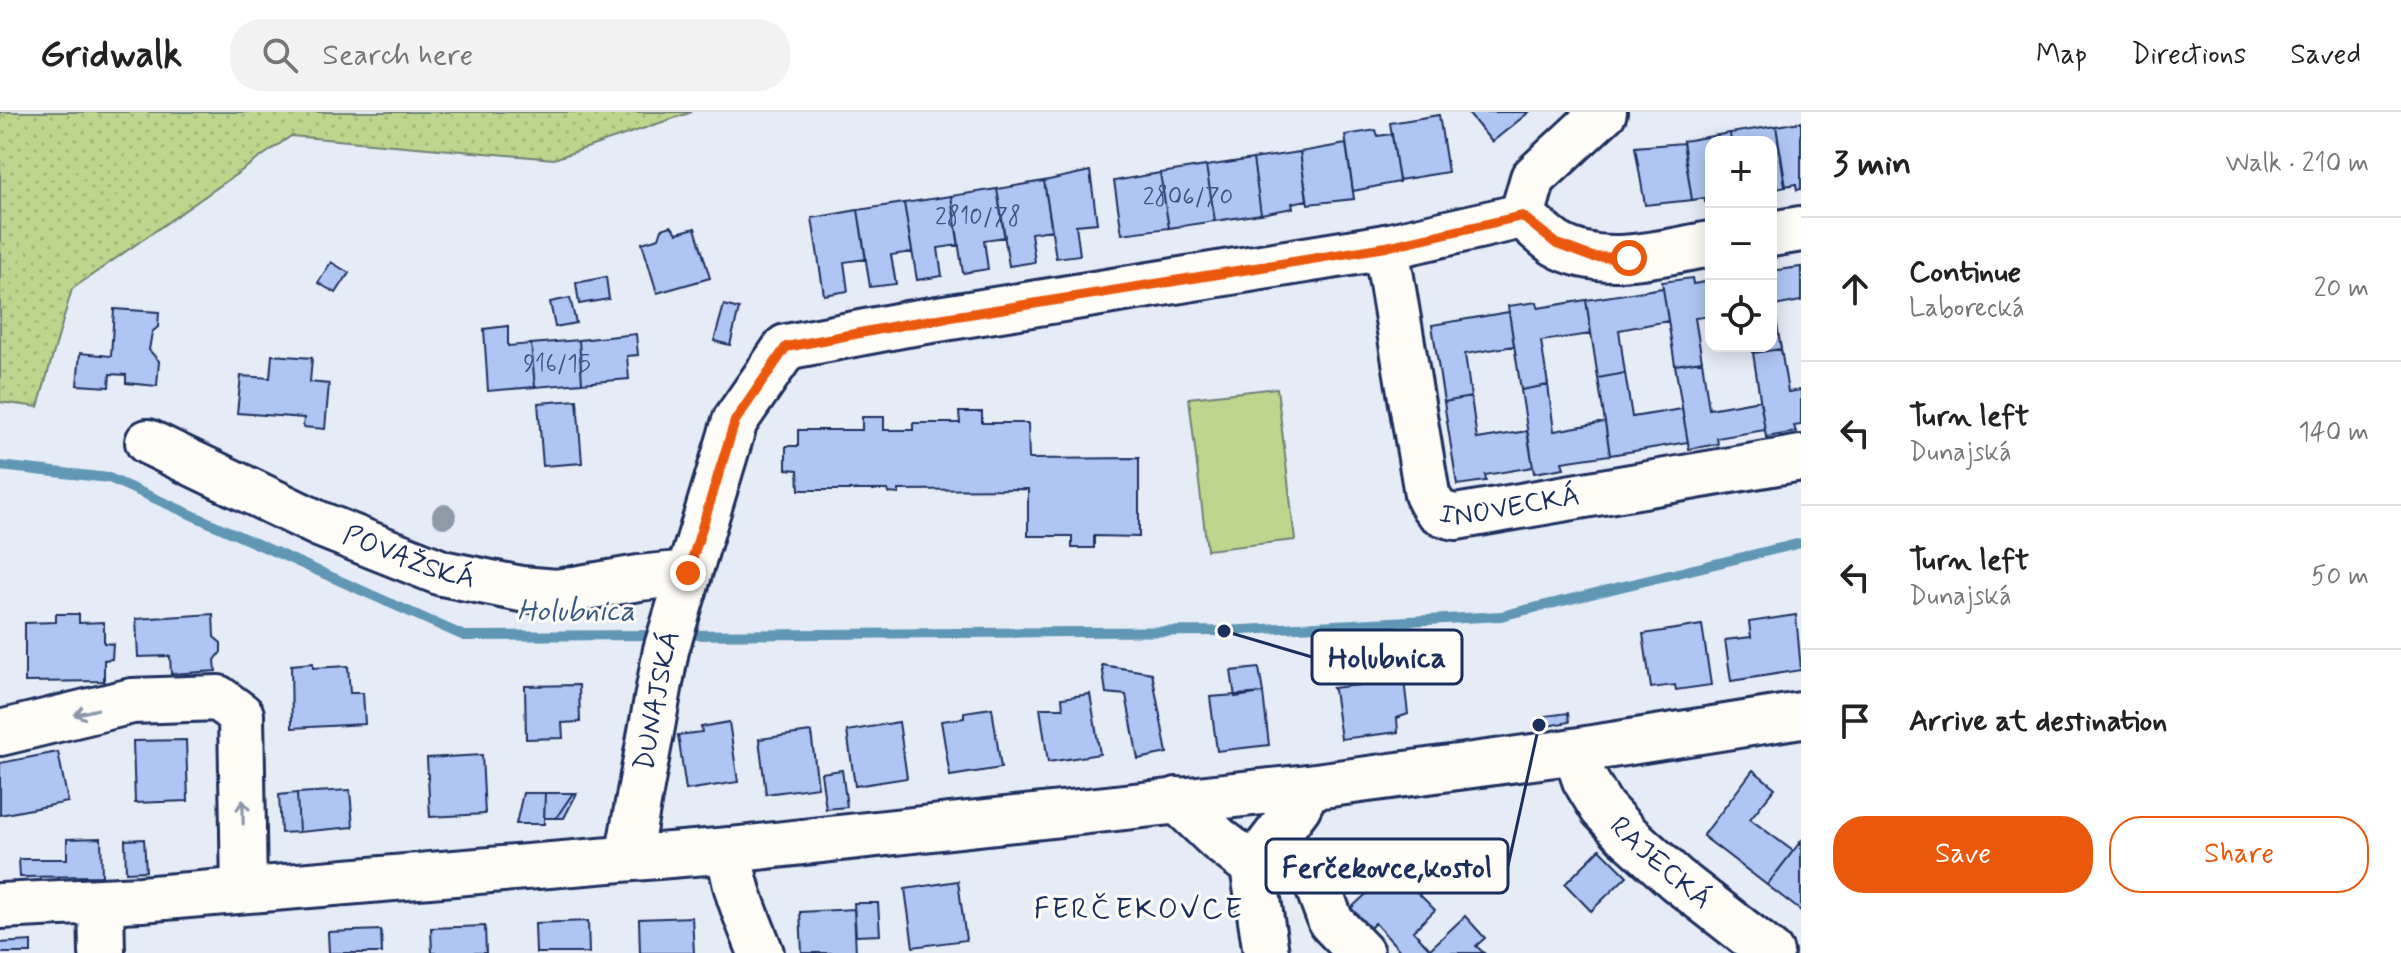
<!DOCTYPE html>
<meta charset="utf-8">
<style>
body{margin:0;font-family:Mynerve,sans-serif;background:#f2f2f2;color:#222}
.controls{position:absolute;right:24px;top:24px;display:grid;overflow:hidden;border-radius:16px;box-shadow:0 4px 20px #0003}
.controls button{width:72px;height:72px;display:grid;place-items:center;padding:0;border:0;border-bottom:2px solid #e0e0e0;background:#fff;color:#222;font:40px sans-serif}
.stop{position:absolute;width:24px;height:24px;margin:-18px;border:6px solid #ea580c;border-radius:50%;background:#fff}
.stop.end{background:#ea580c;border-color:#fff;box-shadow:0 2px 8px #0008}
.list{margin:0;padding:0;list-style:none}
h2{display:flex;justify-content:space-between;align-items:center;height:104px;margin:0;padding:0 32px;font-size:34px}
h2 small{font-size:26px;font-weight:400;color:#767676}
.list li{display:grid;grid-template-columns:52px 1fr auto;gap:24px;align-items:center;box-sizing:border-box;height:144px;padding:0 32px;border-top:2px solid #e0e0e0}
.list b{display:block;font-size:30px;white-space:nowrap}
.list p{margin:0;font-size:26px;white-space:nowrap;color:#767676}
.list em{font-size:26px;font-style:normal;color:#767676}
.actions{display:flex;gap:16px;padding:24px 32px}
.actions a{flex:1;padding:18px 0;border:2px solid #ea580c;border-radius:32px;text-align:center;font-size:28px;color:#ea580c}
.actions .main{background:#ea580c;color:#fff}
.icon{flex:none;width:44px;height:44px;fill:none;stroke:currentColor;stroke-width:2;stroke-linecap:round;stroke-linejoin:round}
.map{position:relative;flex:none;width:1801px;height:841px;overflow:hidden}
header{display:flex;align-items:center;gap:48px;box-sizing:border-box;height:112px;padding:0 40px;background:#fff;border-bottom:2px solid #e0e0e0}
header strong{font-size:38px}
nav{display:flex;gap:44px;margin-inline-start:auto;font-size:28px}
.search{width:560px;height:72px;background:#f2f2f2;display:flex;align-items:center;gap:20px;box-sizing:border-box;padding:0 28px;border-radius:32px;color:#767676;font-size:30px}
main{display:flex}
aside{flex:1;background:#fff}
.map>svg:first-child{display:block}
</style>
<header>
<strong>Gridwalk</strong>
<div class="search"><svg class="icon" aria-label="search" viewBox="0 0 24 24"><circle cx="10" cy="10" r="6"/><path d="M15 15l6 6"/></svg>Search here</div>
<nav><a>Map</a><a>Directions</a><a>Saved</a></nav>
</header>
<main>
<div class="map">
<svg width="1801" height="841" viewBox="0 0 1801 841">
<defs>
<pattern id="grass-dots" width="8" height="8" patternUnits="userSpaceOnUse" patternTransform="scale(2)"><rect width="8" height="8" fill="#bdd58c"/><path d="M2 2h.1M6 6h.1" fill="none" stroke="#a2b77b" stroke-width="1.8" stroke-linecap="round"/></pattern>
</defs>
<rect width="100%" height="100%" fill="#e6ecf6"/>
<filter id="ink" filterUnits="userSpaceOnUse"><feTurbulence type="fractalNoise" baseFrequency=".0125" numOctaves="2"/><feDisplacementMap in="SourceGraphic" scale="16" xChannelSelector="R" yChannelSelector="G"/><feConvolveMatrix kernelMatrix="1 2 1 2 8 2 1 2 1" color-interpolation-filters="sRGB"/></filter>
<g filter="url(#ink)">
<path fill="url(#grass-dots)" stroke="#6c8275" stroke-width="2" d="M 0,0 L 692,0 L 554,47 L 291,24 L 72,177 L 38,295 L 0,290 Z"/>
<path fill="#bdd58c" stroke="#6c8275" stroke-width="2" d="M 1277,276 L 1295,428 L 1207,438 L 1189,286 Z"/>
<g fill="none" stroke-linecap="round" stroke-linejoin="round">
<path stroke="#6197b5" stroke-width="10" d="M 0,354 L 109,366 L 464,524 L 660,523
M 680,523 L 1224,519 L 1501,504 L 1801,431"/>
</g>
<path fill="#afc5f4" stroke="#1b2f5e" stroke-width="2" d="M 1467,0 L 1529,0 L 1492,30 Z
M 1439,3 L 1448,60 L 1399,68 L 1390,11 Z
M 1801,10 L 1801,77 L 1797,78 L 1796,72 L 1785,74 L 1776,14 Z
M 1776,14 L 1786,75 L 1771,78 L 1771,30 L 1731,30 L 1730,21 Z
M 1376,18 L 1378,24 L 1392,22 L 1399,70 L 1353,79 L 1345,23 Z
M 1730,21 L 1731,30 L 1711,30 L 1711,89 L 1705,90 L 1705,86 L 1692,88 L 1683,29 Z
M 1683,31 L 1692,88 L 1645,93 L 1635,35 Z
M 1346,32 L 1354,87 L 1308,92 L 1300,40 Z
M 1300,40 L 1307,88 L 1292,91 L 1293,96 L 1261,102 L 1253,47 Z
M 1253,47 L 1261,102 L 1215,109 L 1206,54 Z
M 1206,54 L 1215,109 L 1169,116 L 1160,61 Z
M 1090,59 L 1097,111 L 1076,113 L 1080,143 L 1056,146 L 1044,69 Z
M 1160,61 L 1169,116 L 1122,122 L 1114,69 Z
M 1044,69 L 1052,118 L 1031,121 L 1035,150 L 1009,154 L 997,77 Z
M 997,77 L 1005,125 L 984,128 L 988,157 L 963,161 L 951,84 Z
M 951,84 L 959,133 L 938,136 L 942,164 L 917,168 L 904,91 Z
M 904,91 L 912,140 L 891,143 L 896,172 L 870,175 L 858,98 Z
M 858,98 L 866,147 L 844,150 L 848,179 L 824,183 L 812,106 Z
M 671,114 L 677,121 L 695,116 L 710,166 L 657,181 L 642,131 L 659,126 L 662,117 Z
M 331,150 L 349,161 L 336,181 L 318,171 Z
M 1801,155 L 1801,189 L 1774,194 L 1781,237 L 1753,241 L 1752,234 L 1771,234 L 1771,159 Z
M 606,165 L 609,187 L 579,192 L 576,171 Z
M 1692,166 L 1693,172 L 1711,169 L 1711,204 L 1695,206 L 1702,249 L 1675,253 L 1662,170 Z
M 1663,176 L 1668,209 L 1619,218 L 1625,261 L 1598,266 L 1586,188 Z
M 570,186 L 576,211 L 555,215 L 550,190 Z
M 1586,188 L 1591,222 L 1541,229 L 1548,273 L 1521,278 L 1508,194 L 1537,190 L 1538,196 Z
M 724,193 L 739,197 L 730,233 L 714,229 Z
M 114,197 L 159,200 L 158,215 L 152,220 L 149,238 L 159,249 L 157,274 L 126,271 L 126,263 L 110,262 L 109,275 L 77,273 L 80,241 L 111,244 Z
M 1509,200 L 1514,234 L 1465,242 L 1471,285 L 1444,290 L 1432,213 Z
M 508,214 L 508,234 L 531,232 L 535,275 L 488,279 L 484,217 Z
M 636,222 L 638,243 L 627,244 L 629,267 L 582,271 L 579,228 Z
M 579,228 L 582,271 L 535,275 L 531,232 Z
M 1781,237 L 1788,280 L 1801,278 L 1801,313 L 1794,314 L 1796,320 L 1766,325 L 1753,241 Z
M 272,243 L 312,246 L 310,270 L 329,272 L 325,317 L 303,315 L 304,306 L 237,301 L 241,264 L 270,266 Z
M 1702,249 L 1709,297 L 1760,288 L 1765,318 L 1717,326 L 1718,332 L 1689,337 L 1675,253 Z
M 1625,261 L 1632,305 L 1682,297 L 1688,330 L 1610,343 L 1598,266 Z
M 1548,273 L 1554,319 L 1605,310 L 1610,343 L 1562,350 L 1564,356 L 1534,361 L 1521,278 Z
M 1471,285 L 1477,327 L 1527,319 L 1533,355 L 1485,363 L 1486,369 L 1457,373 L 1444,290 Z
M 577,288 L 582,351 L 543,354 L 538,291 Z
M 959,300 L 982,300 L 982,311 L 1028,311 L 1029,347 L 1139,346 L 1139,425 L 1094,424 L 1094,436 L 1072,436 L 1072,424 L 1028,424 L 1028,377 L 899,378 L 899,382 L 888,381 L 887,378 L 799,378 L 798,358 L 786,357 L 786,334 L 798,334 L 798,318 L 862,318 L 862,305 L 884,305 L 884,318 L 913,318 L 913,311 L 960,311 Z
M 56,502 L 79,502 L 79,511 L 104,510 L 104,531 L 113,532 L 112,547 L 104,548 L 104,569 L 25,570 L 25,511 L 56,510 Z
M 213,502 L 214,525 L 221,531 L 221,540 L 215,548 L 216,559 L 171,562 L 170,544 L 138,545 L 136,507 Z
M 1796,503 L 1801,558 L 1731,569 L 1725,528 L 1751,525 L 1749,510 Z
M 1702,513 L 1711,573 L 1676,578 L 1675,573 L 1651,576 L 1643,522 Z
M 313,551 L 313,556 L 348,554 L 350,581 L 363,581 L 365,612 L 292,616 L 291,553 Z
M 1102,553 L 1152,561 L 1167,641 L 1138,647 L 1126,583 L 1106,581 Z
M 1259,556 L 1263,581 L 1235,585 L 1231,559 Z
M 1404,568 L 1408,602 L 1397,606 L 1398,620 L 1341,627 L 1334,578 L 1332,576 Z
M 579,573 L 580,610 L 562,611 L 563,626 L 526,627 L 525,574 Z
M 1263,581 L 1269,633 L 1217,639 L 1210,585 Z
M 1090,582 L 1100,642 L 1048,650 L 1040,596 L 1063,596 L 1062,586 Z
M 992,596 L 1001,656 L 950,664 L 941,609 L 964,606 L 964,600 Z
M 1568,601 L 1569,610 L 1547,614 L 1545,604 Z
M 729,610 L 738,670 L 686,678 L 678,623 L 702,620 L 701,615 Z
M 899,610 L 907,666 L 855,674 L 847,619 Z
M 811,620 L 818,675 L 766,682 L 759,627 Z
M 186,628 L 188,689 L 135,691 L 133,629 Z
M 58,640 L 68,690 L 0,703 L 0,651 Z
M 482,643 L 485,702 L 430,705 L 427,646 Z
M 842,658 L 847,695 L 826,697 L 821,661 Z
M 1753,658 L 1775,676 L 1750,707 L 1793,739 L 1767,773 L 1703,724 Z
M 350,678 L 353,715 L 299,720 L 297,681 Z
M 297,681 L 299,720 L 281,721 L 279,683 Z
M 523,681 L 545,681 L 544,712 L 516,712 Z
M 545,681 L 573,681 L 556,706 L 544,706 Z
M 573,681 L 577,681 L 564,706 L 556,706 Z
M 101,726 L 102,764 L 20,765 L 19,747 L 67,747 L 67,727 Z
M 144,727 L 146,759 L 126,760 L 125,728 Z
M 1801,729 L 1801,799 L 1767,773 Z
M 1600,737 L 1627,764 L 1591,799 L 1565,772 Z
M 1402,749 L 1421,769 L 1413,776 L 1435,798 L 1413,819 L 1430,837 L 1426,841 L 1402,841 L 1375,811 L 1369,817 L 1350,797 Z
M 958,769 L 966,828 L 913,835 L 905,777 Z
M 854,791 L 878,791 L 880,823 L 856,824 Z
M 854,797 L 856,841 L 802,841 L 800,800 Z
M 1465,804 L 1485,826 L 1476,834 L 1484,841 L 1426,841 Z
M 692,805 L 694,841 L 640,841 L 639,807 Z
M 588,809 L 589,841 L 536,841 L 535,811 Z
M 485,814 L 486,841 L 432,841 L 431,816 Z
M 381,818 L 382,841 L 329,841 L 328,820 Z
M 31,829 L 31,841 L 0,841 L 0,831 Z"/>
<g fill="none" stroke-linecap="round" stroke-linejoin="round">
<defs>
<g id="minor">
<path d="M 1522,104 C 1533,112 1544,124 1556,132 C 1602,159 1662,140 1711,132"/>
<path d="M 1771,122 L 1801,117"/>
<path id="s1" d="M 1386,135 L 1427,382 C 1434,398 1439,402 1456,405 L 1801,346"/>
<path id="s2" d="M 148,330 L 319,412 L 442,461 L 521,477 L 557,480 L 639,466 L 688,461"/>
<path d="M 0,621 L 132,589 L 218,586 L 241,603 L 244,778"/>
<path id="s3" d="M 1575,639 L 1585,668 L 1602,696 L 1626,722 L 1676,767 L 1771,841"/>
<path d="M 1177,688 L 1218,727 L 1253,754"/>
<path d="M 730,738 C 732,774 748,807 761,841"/>
<path id="s4" d="M 628,746 L 666,538 L 735,309 L 786,235 L 907,212 L 1386,135 L 1522,104 L 1533,66 L 1604,0"/>
<path d="M 1311,756 L 1331,810 L 1361,841"/>
<path d="M 101,789 L 102,841"/>
<path d="M 0,794 L 141,787 L 730,738 L 1308,675 L 1555,642 L 1801,603"/>
<path d="M 1266,841 L 1253,754 L 1298,695 L 1308,675"/>
</g>
</defs>
<use href="#minor" stroke="#1b2f5e" stroke-width="50"/>
<use href="#minor" stroke="#fdfcf7" stroke-width="44"/>
</g>
<circle fill="#8d9ba9" cx="444" cy="404" r="12"/>
<defs><path id="oneway-shaft" d="M-6 0H5M1.5-3L5.5 0L1.5 3" fill="none" stroke-width="1.6" stroke-linecap="round" stroke-linejoin="round" transform="scale(2)"/></defs>
<g stroke="#8c96aa">
<use href="#oneway-shaft" transform="translate(86 600) rotate(166)"/>
<use href="#oneway-shaft" transform="translate(243 700) rotate(-91)"/>
</g>
</g>
<g fill="none" stroke-linecap="round" stroke-linejoin="round" filter="url(#ink)">
<path stroke="#ea580c" stroke-width="10" d="M 688,461 L 735,309 L 786,235 L 907,212 L 1386,135 L 1522,104 L 1557,132 L 1592,145 L 1629,146"/>
</g>
<g text-anchor="middle" dominant-baseline="central" stroke-width="6" stroke-linejoin="round" paint-order="stroke">
<g font-size="24" fill="#405484">
<text x="1188" y="85">2806/70</text>
<text x="978" y="105">2810/78</text>
<text x="557" y="252">916/15</text>
</g>
<g font-size="28" fill="#1b2f5e" stroke="#fdfcf7">
<text stroke="none"><textPath href="#s1" startOffset="344">INOVECKÁ</textPath></text>
<text stroke="none"><textPath href="#s2" startOffset="286">POVAŽSKÁ</textPath></text>
<text stroke="none"><textPath href="#s4" startOffset="160">DUNAJSKÁ</textPath></text>
<text stroke="none"><textPath href="#s3" startOffset="144">RAJECKÁ</textPath></text>
</g>
<g font-size="30" font-style="italic" fill="#385a82" stroke="#fdfcf7">
<text x="576" y="499">Holubnica</text>
</g>
<g font-size="30" letter-spacing="2" fill="#1b2f5e" stroke="#fdfcf7">
<text x="1139" y="797">FERČEKOVCE</text>
</g>
</g>
<path fill="none" stroke="#1b2f5e" stroke-width="3" d="M1224 519L1312 545M1539 613L1508 754"/>
<g fill="#1b2f5e" stroke="#fdfcf7" stroke-width="3">
<circle cx="1224" cy="519" r="8"/>
<circle cx="1539" cy="613" r="8"/>
</g>
<g fill="#fdfcf7" stroke="#1b2f5e" stroke-width="3">
<rect x="1312" y="518" width="150" height="54" rx="8"/>
<rect x="1266" y="727" width="242" height="54" rx="8"/>
</g>
<g font-size="30" text-anchor="middle" font-weight="bold" fill="#1b2f5e">
<text x="1387" y="555">Holubnica</text>
<text x="1387" y="765">Ferčekovce,kostol</text>
</g>
</svg>
<div class="controls">
<button>+</button>
<button>−</button>
<button><svg class="icon" aria-label="locate" viewBox="0 0 24 24"><circle cx="12" cy="12" r="6"/><path d="M12 2v4M12 18v4M2 12h4M18 12h4"/></svg></button>
</div>
<div class="stop" style="left:1629px;top:146px"></div>
<div class="stop end" style="left:688px;top:461px"></div>
</div>
<aside>
<h2>3 min<small>Walk · 210 m</small></h2>
<ul class="list">
<li><svg class="icon" aria-label="ahead" viewBox="0 0 24 24"><path d="M12 20V5M6 11l6-6 6 6"/></svg><div><b>Continue</b><p>Laborecká</p></div><em>20 m</em></li>
<li><svg class="icon" aria-label="left" viewBox="0 0 24 24"><path d="M17 20v-9H6M10 6l-5 5 5 5"/></svg><div><b>Turn left</b><p>Dunajská</p></div><em>140 m</em></li>
<li><svg class="icon" aria-label="left" viewBox="0 0 24 24"><path d="M17 20v-9H6M10 6l-5 5 5 5"/></svg><div><b>Turn left</b><p>Dunajská</p></div><em>50 m</em></li>
<li><svg class="icon" aria-label="arrive" viewBox="0 0 24 24"><path d="M6 21V4h12l-3 4 3 4H6"/></svg><div><b>Arrive at destination</b></div></li>
</ul>
<div class="actions"><a class="main">Save</a><a>Share</a></div>
</aside>
</main>
